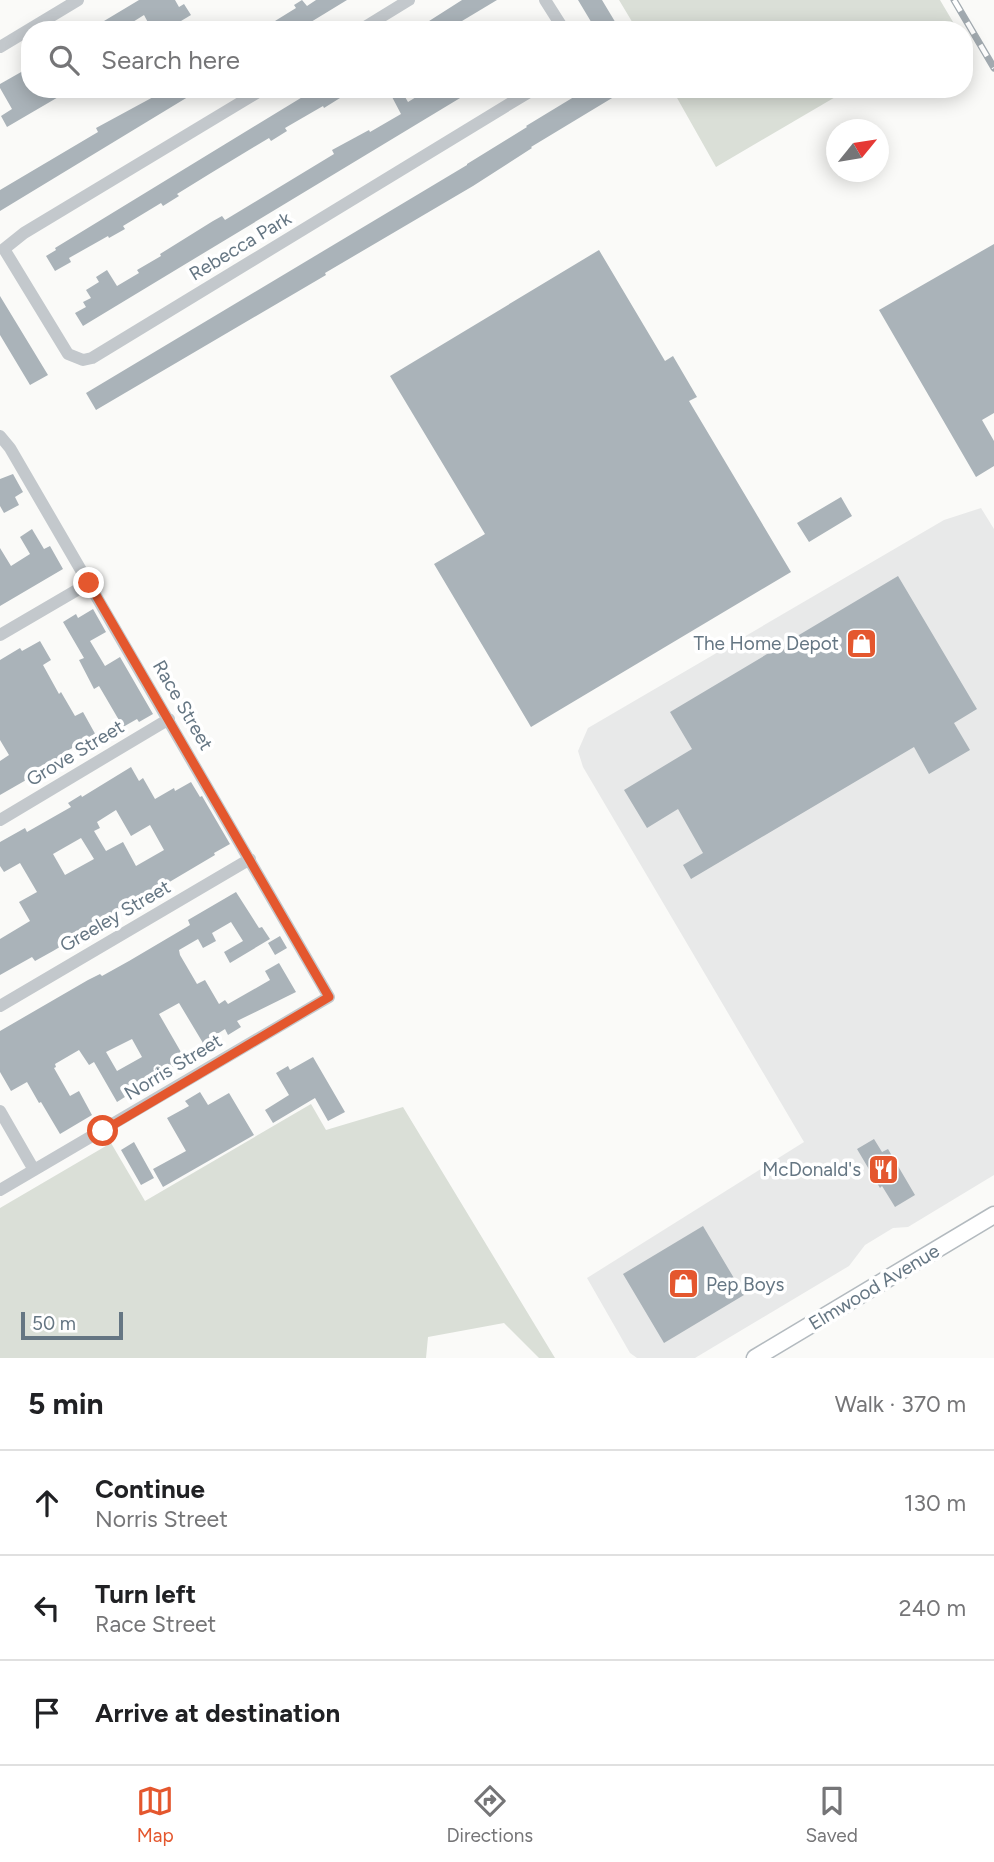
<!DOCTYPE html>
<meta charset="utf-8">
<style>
body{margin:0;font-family:Figtree,sans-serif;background:#f6f6f6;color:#202124}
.compass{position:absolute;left:826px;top:119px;width:63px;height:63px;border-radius:50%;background:#fff;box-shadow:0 4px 18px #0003;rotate:60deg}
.scale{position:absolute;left:21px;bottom:18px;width:102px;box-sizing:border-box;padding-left:7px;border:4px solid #657683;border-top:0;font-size:19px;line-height:24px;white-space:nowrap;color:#657683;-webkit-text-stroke:5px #fff;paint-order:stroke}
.stop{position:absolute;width:21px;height:21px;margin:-16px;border:5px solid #e4572e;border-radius:50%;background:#fff}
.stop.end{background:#e4572e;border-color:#fff;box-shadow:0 2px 7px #0008}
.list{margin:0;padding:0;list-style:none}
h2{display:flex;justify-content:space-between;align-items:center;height:91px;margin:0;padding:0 28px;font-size:30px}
h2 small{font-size:23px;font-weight:400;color:#757577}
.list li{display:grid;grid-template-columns:46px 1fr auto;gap:21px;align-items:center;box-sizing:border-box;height:105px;padding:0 28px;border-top:2px solid #e0e0e0}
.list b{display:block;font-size:26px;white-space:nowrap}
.list p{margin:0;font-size:23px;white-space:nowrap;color:#757577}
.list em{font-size:23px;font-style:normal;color:#757577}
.icon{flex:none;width:38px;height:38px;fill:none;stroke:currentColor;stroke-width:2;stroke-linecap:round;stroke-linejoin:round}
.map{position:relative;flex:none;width:994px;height:1358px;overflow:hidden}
.search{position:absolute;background:#fff;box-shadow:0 4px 18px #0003;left:21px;right:21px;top:21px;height:77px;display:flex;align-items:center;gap:18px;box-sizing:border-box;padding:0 24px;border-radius:28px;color:#757577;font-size:26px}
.sheet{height:406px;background:#fff}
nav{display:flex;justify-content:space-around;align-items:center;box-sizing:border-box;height:98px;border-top:2px solid #e0e0e0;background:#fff;font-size:19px;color:#757577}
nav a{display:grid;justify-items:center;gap:4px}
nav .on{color:#e4572e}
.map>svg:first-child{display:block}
</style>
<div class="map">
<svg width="994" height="1358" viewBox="0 0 994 1358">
<rect width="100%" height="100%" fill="#fafaf8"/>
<path fill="#e8e9e9" d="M 981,508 L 994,529 L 994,1175 L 908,1227 L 893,1228 L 865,1245 L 849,1266 L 695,1358 L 637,1358 L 630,1353 L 587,1278 L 804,1142 L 583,767 L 578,751 L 588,728 L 944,520 Z"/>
<path fill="#dadfd7" d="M 619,0 L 940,0 L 956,27 L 951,30 L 637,30 Z
M 672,89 L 849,89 L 716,167 Z
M 311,1104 L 326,1130 L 403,1107 L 555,1358 L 539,1358 L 504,1323 L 428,1337 L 426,1358 L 0,1358 L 0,1208 L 111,1143 L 145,1201 Z"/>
<path fill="#aab3b9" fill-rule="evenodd" d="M 139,0 L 175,0 L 179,7 L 184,4 L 191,15 L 166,30 L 152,30 L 144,15 L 120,30 L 89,30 Z
M 302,0 L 307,6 L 316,0 L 347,0 L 306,25 L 305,23 L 294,30 L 281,30 L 275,21 L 296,8 L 294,5 Z
M 462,0 L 497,0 L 447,30 L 415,30 Z
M 578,0 L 602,0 L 620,30 L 596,30 Z
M 30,67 L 30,89 L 72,89 L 7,127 L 1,116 L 12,109 L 0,88 L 0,84 Z
M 168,89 L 201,89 L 0,211 L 0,190 L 98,132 L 96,128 Z
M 321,89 L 334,89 L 340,98 L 324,108 L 323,106 L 285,128 L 287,131 L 271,141 L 269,138 L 211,173 L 177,194 L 179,196 L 163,206 L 161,203 L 123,226 L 125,229 L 109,238 L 108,236 L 69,258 L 71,262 L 55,271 L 46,256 L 56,250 L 55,248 L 309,93 L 311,95 Z
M 429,89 L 475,89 L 83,326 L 75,313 L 86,307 L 83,302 L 91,298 L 86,290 L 99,282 L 96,277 L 107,270 L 117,286 L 139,273 L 137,270 L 161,256 L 160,254 L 213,221 L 222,216 L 225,220 L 334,154 L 332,150 L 369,130 L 370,132 L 401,114 L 391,95 L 401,90 L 408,102 Z
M 587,89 L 627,89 L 531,147 L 532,148 L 473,186 L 325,273 L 326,275 L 96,410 L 86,393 L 467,165 L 467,164 L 527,127 L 526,126 Z
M 994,244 L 994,413 L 982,420 L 994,441 L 994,466 L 976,477 L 879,310 Z
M 599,250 L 665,361 L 673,356 L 697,397 L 689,401 L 791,572 L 531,727 L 434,564 L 485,534 L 390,376 Z
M 0,296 L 48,375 L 30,385 L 0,335 Z
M 13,474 L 23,492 L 15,497 L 19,505 L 4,513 L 0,506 L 0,479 Z
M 841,497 L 852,516 L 809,542 L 797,523 Z
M 32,529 L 44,549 L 50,546 L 63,569 L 0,606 L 0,548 L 11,566 L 30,554 L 20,537 Z
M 898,576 L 977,709 L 954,723 L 970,750 L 929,774 L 914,747 L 691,879 L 683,865 L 703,853 L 678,809 L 647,828 L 624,790 L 692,749 L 670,712 Z
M 93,609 L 106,632 L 90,641 L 105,666 L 120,657 L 153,714 L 139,722 L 137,719 L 123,727 L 99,686 L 94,689 L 79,660 L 84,658 L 63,622 L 76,614 L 78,618 Z
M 40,641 L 51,660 L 43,665 L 59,694 L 61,692 L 75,716 L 83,712 L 98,739 L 85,746 L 83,742 L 58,756 L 61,760 L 0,795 L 0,761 L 9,755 L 0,740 L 0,660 L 20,648 L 22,651 Z
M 131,767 L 139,781 L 143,778 L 155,799 L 174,788 L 175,791 L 191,782 L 200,797 L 202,796 L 230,844 L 214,853 L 215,855 L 53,951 L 35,961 L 32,957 L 0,975 L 0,939 L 30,921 L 19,902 L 37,892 L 20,863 L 4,872 L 0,866 L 0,842 L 25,828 L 27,832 L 71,807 L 68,803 L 81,795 L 82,797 ZM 116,810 L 131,836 L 150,825 L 164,850 L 136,866 L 123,842 L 106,851 L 94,831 L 100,828 L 97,822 ZM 81,838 L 94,859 L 65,875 L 53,854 Z
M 236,892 L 259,928 L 262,927 L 270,939 L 230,963 L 224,952 L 243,941 L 231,922 L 212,933 L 216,941 L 203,948 L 198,939 L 179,950 L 180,955 L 197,984 L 205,980 L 219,1004 L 225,1000 L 228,1004 L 270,980 L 265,971 L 279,963 L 296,992 L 237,1021 L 241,1027 L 228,1035 L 225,1029 L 203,1043 L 179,1003 L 159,1014 L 185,1059 L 117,1102 L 94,1062 L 89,1065 L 79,1050 L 55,1064 L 56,1067 L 54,1068 L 70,1096 L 79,1091 L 92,1115 L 60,1134 L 41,1102 L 39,1103 L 27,1082 L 11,1091 L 0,1072 L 0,1031 L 88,980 L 100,974 L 102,976 L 129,961 L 190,925 L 188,920 ZM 132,1039 L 142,1057 L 117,1071 L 106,1052 Z
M 280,936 L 287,948 L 275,955 L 268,943 Z
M 313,1057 L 345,1112 L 328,1121 L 315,1098 L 273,1123 L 265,1110 L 289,1095 L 276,1073 L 288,1066 L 290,1070 Z
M 200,1092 L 208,1105 L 229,1093 L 254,1135 L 163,1187 L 153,1169 L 186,1151 L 167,1118 L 189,1106 L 185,1101 Z
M 874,1139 L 882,1152 L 888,1149 L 915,1195 L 895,1207 L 882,1186 L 880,1188 L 857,1149 Z
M 134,1142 L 154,1178 L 141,1185 L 121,1150 Z
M 703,1226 L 744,1295 L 664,1343 L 623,1274 Z"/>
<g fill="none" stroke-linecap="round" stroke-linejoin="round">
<defs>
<path id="secondary" d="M 755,1358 L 994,1215"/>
</defs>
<use href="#secondary" stroke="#b3babf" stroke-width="19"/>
<path stroke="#c3c8cc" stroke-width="12" d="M 545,0 L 564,30
M 360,30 L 409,0
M 0,47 L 78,0
M 263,89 L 24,233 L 4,249 L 68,354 L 83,360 L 92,358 L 534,89
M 0,436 L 10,448 L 329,997 L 0,1190
M 0,635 L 89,583
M 0,820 L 169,719
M 0,1006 L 250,859
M 0,1111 L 34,1170"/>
<use href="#secondary" stroke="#fff" stroke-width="16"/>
<defs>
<path id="rail" d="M 954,0 L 994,68"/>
</defs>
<use href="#rail" stroke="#a2aab0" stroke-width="7"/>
<use href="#rail" stroke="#fff" stroke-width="4.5" stroke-dasharray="13" stroke-linecap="butt"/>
</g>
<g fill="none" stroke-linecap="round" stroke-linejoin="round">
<path stroke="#e4572e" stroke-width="9" d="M 89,583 L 329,997 L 103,1131"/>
</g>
<defs>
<symbol id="shop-square" viewBox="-11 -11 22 22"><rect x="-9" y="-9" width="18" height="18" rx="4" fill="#e4572e" stroke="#fff"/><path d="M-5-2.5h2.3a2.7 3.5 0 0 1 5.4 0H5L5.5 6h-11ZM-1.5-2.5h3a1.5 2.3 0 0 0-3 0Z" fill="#fff"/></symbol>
<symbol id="restaurant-square" viewBox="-11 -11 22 22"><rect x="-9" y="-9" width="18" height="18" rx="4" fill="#e4572e" stroke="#fff"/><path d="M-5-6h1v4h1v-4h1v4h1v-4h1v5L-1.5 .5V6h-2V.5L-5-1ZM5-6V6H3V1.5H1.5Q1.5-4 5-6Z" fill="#fff"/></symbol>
</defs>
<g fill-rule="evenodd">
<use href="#shop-square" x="844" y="626" width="35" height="35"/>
<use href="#restaurant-square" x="866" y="1152" width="35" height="35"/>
<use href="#shop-square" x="666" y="1266" width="35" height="35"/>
</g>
<g text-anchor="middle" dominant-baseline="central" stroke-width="7" stroke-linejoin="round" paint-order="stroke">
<g font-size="19" fill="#657683" stroke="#fff">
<text transform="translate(240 246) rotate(-31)">Rebecca Park</text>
<text transform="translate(183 705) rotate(60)">Race Street</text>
<text transform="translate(75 753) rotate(-31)">Grove Street</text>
<text transform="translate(115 916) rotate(-30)">Greeley Street</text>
<text transform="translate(173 1067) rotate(-31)">Norris Street</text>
<text transform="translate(874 1287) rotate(-31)">Elmwood Avenue</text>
</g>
<g font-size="19" fill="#657683" stroke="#fff" text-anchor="end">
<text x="839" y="643">The Home Depot</text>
<text x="861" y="1169">McDonald's</text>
<text x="706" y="1284" text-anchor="start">Pep Boys</text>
</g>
</g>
</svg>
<svg class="compass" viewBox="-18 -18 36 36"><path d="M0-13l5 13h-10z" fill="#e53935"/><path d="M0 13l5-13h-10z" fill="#757577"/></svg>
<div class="scale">50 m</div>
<div class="stop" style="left:103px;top:1131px"></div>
<div class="stop end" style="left:89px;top:583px"></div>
<div class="search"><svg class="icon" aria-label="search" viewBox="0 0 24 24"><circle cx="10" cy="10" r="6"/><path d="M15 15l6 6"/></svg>Search here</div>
</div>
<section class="sheet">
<h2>5 min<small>Walk · 370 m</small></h2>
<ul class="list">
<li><svg class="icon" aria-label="ahead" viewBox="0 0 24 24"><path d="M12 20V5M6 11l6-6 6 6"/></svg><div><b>Continue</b><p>Norris Street</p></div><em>130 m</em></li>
<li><svg class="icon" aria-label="left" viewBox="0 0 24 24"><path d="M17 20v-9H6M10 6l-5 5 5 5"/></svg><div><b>Turn left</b><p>Race Street</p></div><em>240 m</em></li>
<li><svg class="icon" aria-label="arrive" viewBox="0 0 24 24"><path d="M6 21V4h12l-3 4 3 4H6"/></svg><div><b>Arrive at destination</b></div></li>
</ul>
</section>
<nav>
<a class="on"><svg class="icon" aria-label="map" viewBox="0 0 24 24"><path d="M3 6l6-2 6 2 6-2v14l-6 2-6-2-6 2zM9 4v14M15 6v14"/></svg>Map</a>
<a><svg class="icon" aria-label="directions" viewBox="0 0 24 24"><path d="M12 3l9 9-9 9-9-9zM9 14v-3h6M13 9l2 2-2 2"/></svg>Directions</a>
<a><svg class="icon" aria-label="saved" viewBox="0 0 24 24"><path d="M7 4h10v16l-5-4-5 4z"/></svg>Saved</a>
</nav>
